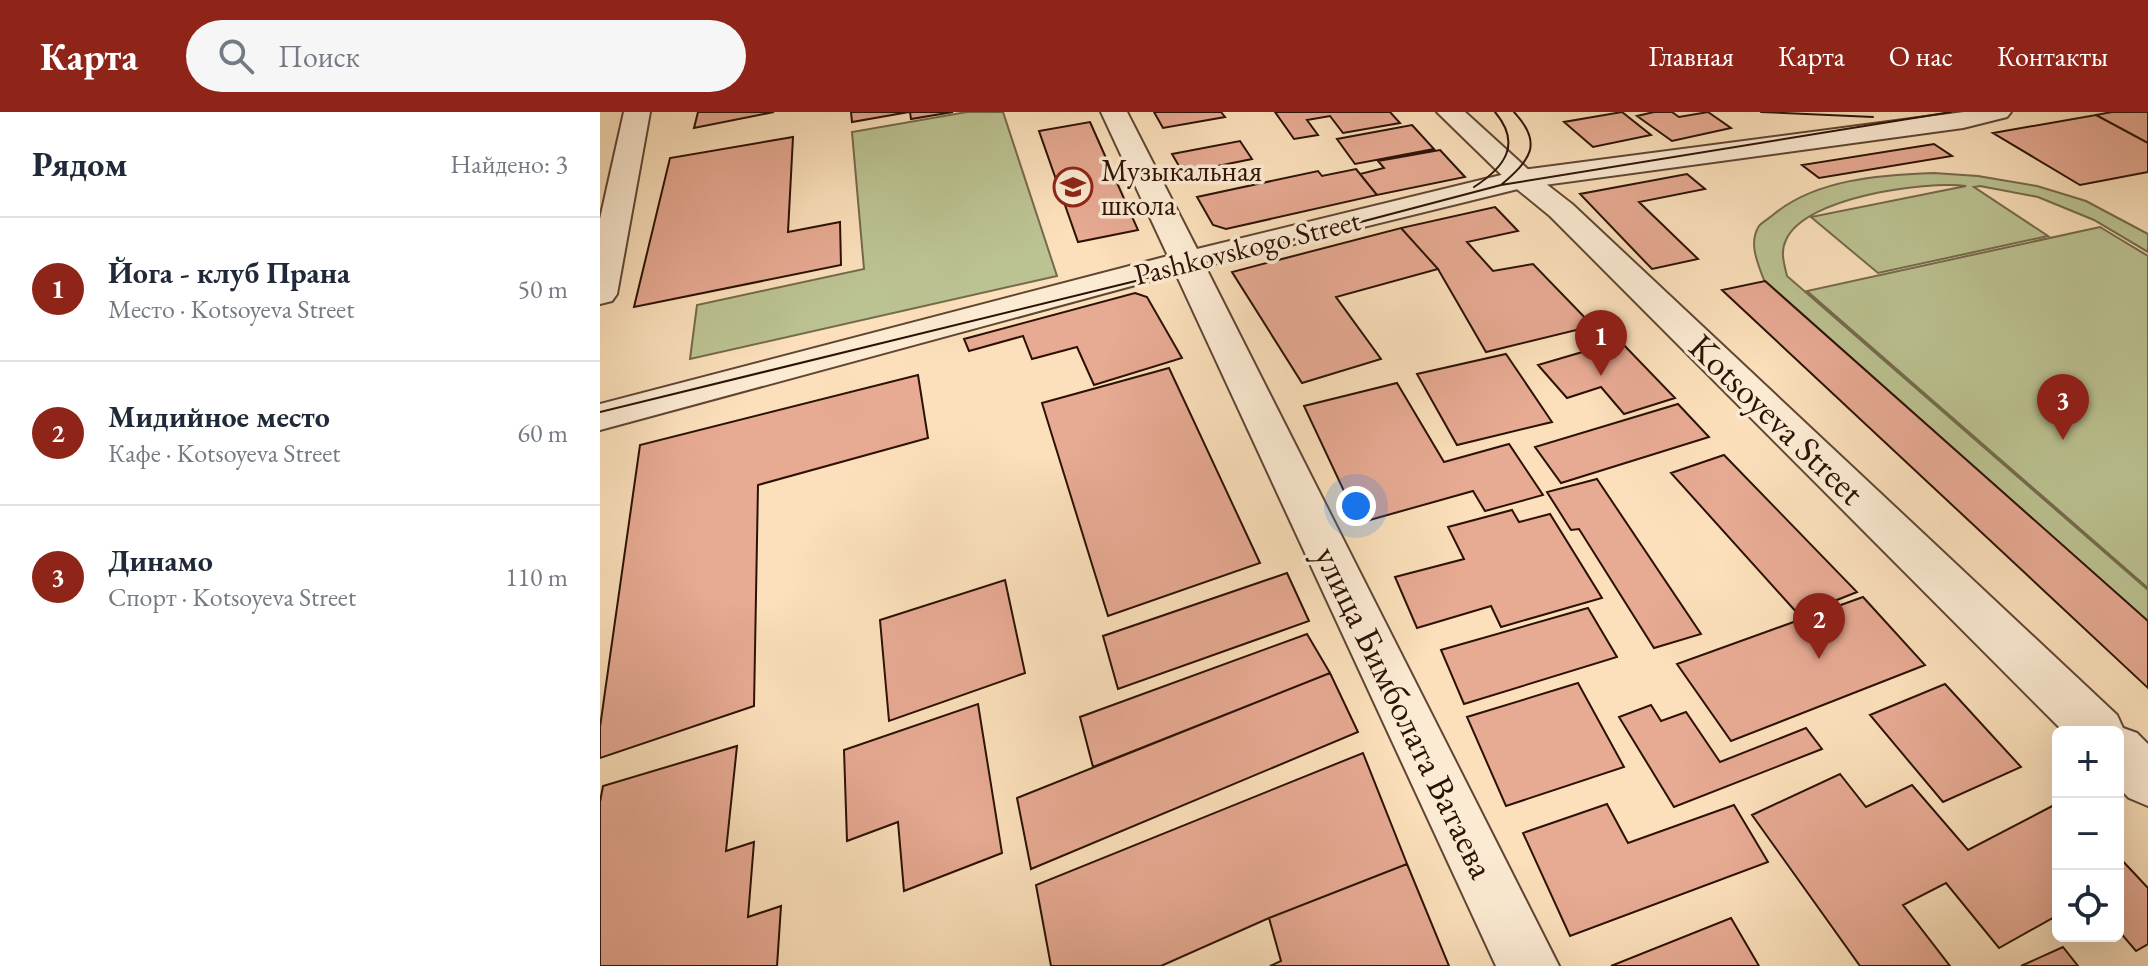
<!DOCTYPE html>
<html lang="ru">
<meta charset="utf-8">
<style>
body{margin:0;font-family:"EB Garamond",serif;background:#f6f6f7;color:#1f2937}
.controls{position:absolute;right:24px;bottom:24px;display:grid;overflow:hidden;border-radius:12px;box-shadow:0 8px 32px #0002}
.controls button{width:72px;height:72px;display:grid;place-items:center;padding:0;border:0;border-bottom:2px solid #e0e1e3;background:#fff;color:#1f2937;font:40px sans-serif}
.you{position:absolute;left:756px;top:394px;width:28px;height:28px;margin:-20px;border:6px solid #fff;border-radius:50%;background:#1a73e8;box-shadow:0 0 0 12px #1a73e833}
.badge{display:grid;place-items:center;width:52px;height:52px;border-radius:50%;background:#8f2418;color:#fff;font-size:26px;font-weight:700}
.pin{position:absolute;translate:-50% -66px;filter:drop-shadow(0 2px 4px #0008)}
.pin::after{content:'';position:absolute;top:42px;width:28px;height:24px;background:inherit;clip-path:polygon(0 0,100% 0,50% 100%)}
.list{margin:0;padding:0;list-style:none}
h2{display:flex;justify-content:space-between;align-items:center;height:104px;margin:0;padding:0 32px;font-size:34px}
h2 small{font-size:26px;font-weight:400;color:#747a83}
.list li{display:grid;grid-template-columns:52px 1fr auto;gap:24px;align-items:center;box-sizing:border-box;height:144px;padding:0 32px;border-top:2px solid #e0e1e3}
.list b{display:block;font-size:30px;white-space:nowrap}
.list p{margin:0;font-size:26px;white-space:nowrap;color:#747a83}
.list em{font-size:26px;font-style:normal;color:#747a83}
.icon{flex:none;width:44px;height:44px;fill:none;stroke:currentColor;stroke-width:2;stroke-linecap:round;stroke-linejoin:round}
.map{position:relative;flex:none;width:1548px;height:854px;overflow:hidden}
header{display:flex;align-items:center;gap:48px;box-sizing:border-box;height:112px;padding:0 40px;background:#8f2418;color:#fff}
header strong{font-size:38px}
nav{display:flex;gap:44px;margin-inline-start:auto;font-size:28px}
.search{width:560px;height:72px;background:#f6f6f7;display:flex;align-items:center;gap:20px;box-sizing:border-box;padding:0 28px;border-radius:44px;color:#747a83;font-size:30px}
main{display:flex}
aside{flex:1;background:#fff}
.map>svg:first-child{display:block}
</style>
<header>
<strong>Карта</strong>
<div class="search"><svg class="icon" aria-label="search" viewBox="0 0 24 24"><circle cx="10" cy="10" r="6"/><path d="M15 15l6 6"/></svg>Поиск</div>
<nav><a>Главная</a><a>Карта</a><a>О нас</a><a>Контакты</a></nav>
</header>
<main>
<aside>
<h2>Рядом<small>Найдено: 3</small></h2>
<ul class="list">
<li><span class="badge">1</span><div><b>Йога - клуб Прана</b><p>Место · Kotsoyeva Street</p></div><em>50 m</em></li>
<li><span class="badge">2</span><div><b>Мидийное место</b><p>Кафе · Kotsoyeva Street</p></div><em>60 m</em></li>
<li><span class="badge">3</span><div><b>Динамо</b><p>Спорт · Kotsoyeva Street</p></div><em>110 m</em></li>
</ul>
</aside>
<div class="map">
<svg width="1548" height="854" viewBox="0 0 1548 854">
<rect width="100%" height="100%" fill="#fbe0bb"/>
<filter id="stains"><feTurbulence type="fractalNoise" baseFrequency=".0025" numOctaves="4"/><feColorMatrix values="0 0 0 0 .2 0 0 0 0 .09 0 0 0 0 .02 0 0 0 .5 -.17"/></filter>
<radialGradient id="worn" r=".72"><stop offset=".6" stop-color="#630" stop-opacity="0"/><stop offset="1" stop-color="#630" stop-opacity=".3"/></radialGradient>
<path fill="#bcc392" stroke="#746a4c" stroke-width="2" d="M 367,0 L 403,0 L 457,164 L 90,247 L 97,193 L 264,157 L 252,20 Z
M 1334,61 L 1378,64 L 1437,74 L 1486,89 L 1548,122 L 1548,140 L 1494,108 L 1438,85 L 1380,74 L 1374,75 L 1448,124 L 1278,161 L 1211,105 L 1366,74 C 1324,69 1205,85 1186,128 C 1180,140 1184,151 1187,164 L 1548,478 L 1548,509 L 1164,168 C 1158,152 1148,131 1159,114 C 1162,110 1170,106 1174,102 C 1217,67 1280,63 1334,61 Z
M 1500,115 L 1548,144 L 1548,476 L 1207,179 Z"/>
<path fill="#e7aa93" stroke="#2c1106" stroke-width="2" d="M 98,0 L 174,0 L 94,16 Z
M 251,0 L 309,0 L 252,10 Z
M 310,0 L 353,0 L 311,7 Z
M 554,0 L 621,0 L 625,5 L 563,16 Z
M 675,0 L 790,0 L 800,11 L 743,21 L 730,4 L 707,8 L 718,23 L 694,27 Z
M 1022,0 L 1051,23 L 993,35 L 964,10 Z
M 1054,0 L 1072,0 L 1079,5 L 1108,0 L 1131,16 L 1072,29 L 1037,4 Z
M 1512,0 L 1548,0 L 1548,31 L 1496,3 Z
M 1496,3 L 1548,31 L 1548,60 L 1480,73 L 1393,21 Z
M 490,10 L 538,118 L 478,130 L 439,19 Z
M 812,13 L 834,37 L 755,52 L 737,27 Z
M 193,25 L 188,120 L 240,110 L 241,153 L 34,195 L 70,46 Z
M 640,29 L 652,47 L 583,61 L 572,42 Z
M 1334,32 L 1352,44 L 1219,66 L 1202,53 Z
M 840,38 L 865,65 L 777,83 L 760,62 L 784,56 L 778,49 Z
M 756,57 L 777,83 L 626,117 L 613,113 L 597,85 L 718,59 L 722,64 Z
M 1087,62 L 1105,77 L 1039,90 L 1098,147 L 1052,157 L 980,82 Z
M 895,95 L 918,119 L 867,130 L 893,159 L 933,152 L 993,214 L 886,240 L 838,157 L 801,116 Z
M 801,116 L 838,157 L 736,185 L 781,247 L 702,271 L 632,160 Z
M 1165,169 L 1548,509 L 1548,576 L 1122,178 Z
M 535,181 L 547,185 L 582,246 L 494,273 L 477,235 L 432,247 L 423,224 L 369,239 L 364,227 Z
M 1020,229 L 1075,286 L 1024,302 L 1001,275 L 967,286 L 938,253 Z
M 906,242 L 952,310 L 857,333 L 817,262 Z
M 569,256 L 660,451 L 508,504 L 442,291 Z
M 318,263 L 328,326 L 158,373 L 154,594 L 0,646 L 0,615 L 40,333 Z
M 797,271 L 844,350 L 909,332 L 943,383 L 885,399 L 873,379 L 759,411 L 704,294 Z
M 1078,292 L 1109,325 L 961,371 L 935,335 Z
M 1124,343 L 1257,480 L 1199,503 L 1071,361 Z
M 997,367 L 1101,522 L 1054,536 L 979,417 L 971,418 L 947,380 Z
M 912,398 L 919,410 L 950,402 L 1002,486 L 901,515 L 891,494 L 817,516 L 795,465 L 864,447 L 848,415 Z
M 687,461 L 709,509 L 518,577 L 503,524 Z
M 405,468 L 425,561 L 289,609 L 280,508 Z
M 1263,485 L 1325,553 L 1131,629 L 1077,552 Z
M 988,496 L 1017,545 L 864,592 L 841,538 Z
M 707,522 L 730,561 L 493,655 L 480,605 Z
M 730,561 L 758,620 L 431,757 L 417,686 Z
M 978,571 L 1024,655 L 906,694 L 867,605 Z
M 1345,572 L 1421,655 L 1343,690 L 1270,603 Z
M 378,592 L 402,741 L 304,779 L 298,710 L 247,729 L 244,638 Z
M 1051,593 L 1061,609 L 1086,600 L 1120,650 L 1206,616 L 1222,637 L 1074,695 L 1019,605 Z
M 137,634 L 126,739 L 154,730 L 148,805 L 181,794 L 177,854 L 0,854 L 0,690 L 3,674 Z
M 763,641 L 807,752 L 669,806 L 561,854 L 451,854 L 436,773 Z
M 1240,662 L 1266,695 L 1312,673 L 1368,738 L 1458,691 L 1458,803 L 1399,836 L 1346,771 L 1303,793 L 1350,854 L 1260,854 L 1152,703 Z
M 1007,692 L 1028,731 L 1134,693 L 1168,750 L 970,824 L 923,721 Z
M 1518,744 L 1548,776 L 1548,832 L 1536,839 L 1518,818 Z
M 807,752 L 849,854 L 670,854 L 681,849 L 669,806 Z
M 1131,806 L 1159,854 L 1011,854 Z
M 1463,835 L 1478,854 L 1421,854 Z"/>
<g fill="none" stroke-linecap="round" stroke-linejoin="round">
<defs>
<path id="minor" d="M 501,0 L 527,0 L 597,137 L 922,58 L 1364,0 L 1411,0 L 1407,5 L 1363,16 L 922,76 L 605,154 L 959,854 L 896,854 L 576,162 L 0,318 L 0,292 L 568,144 Z"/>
<path id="tertiary" d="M 24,0 L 50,0 L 17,182 L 12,189 L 0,192 L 0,107 Z
M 837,0 L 865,0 L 932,61 L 972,92 L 1517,603 L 1523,616 L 1537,621 L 1548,632 L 1548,694 L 1529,686 L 1518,675 L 1518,620 L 1464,620 L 950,104 L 912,73 Z"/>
</defs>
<use href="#minor" stroke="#604533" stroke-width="4"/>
<use href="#tertiary" stroke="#604533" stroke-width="4"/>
<use href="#minor" fill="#fcebd3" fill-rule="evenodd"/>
<use href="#tertiary" fill="#fcebd3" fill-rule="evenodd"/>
<path stroke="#2c1106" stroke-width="2" d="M 1161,0 L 1273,5
M 901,73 C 930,48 944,32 914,0
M 874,75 C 905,55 922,32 895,0
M 0,300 L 548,166 L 901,73 L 1351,0"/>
</g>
<defs>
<symbol id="school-ring" viewBox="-11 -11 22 22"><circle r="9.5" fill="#fcebd3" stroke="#8f2418" stroke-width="1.5"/><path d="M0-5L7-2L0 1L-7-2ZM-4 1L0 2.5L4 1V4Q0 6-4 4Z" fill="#8f2418"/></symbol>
</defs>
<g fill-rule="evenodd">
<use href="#school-ring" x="451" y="53" width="44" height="44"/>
</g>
<g text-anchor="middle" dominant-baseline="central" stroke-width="7" stroke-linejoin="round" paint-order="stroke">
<g font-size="30" fill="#2c1106" stroke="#fcebd3" text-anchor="start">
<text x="501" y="58">Музыкальная<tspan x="501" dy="34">школа</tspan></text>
</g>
<g font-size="30" fill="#2c1106" stroke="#fcebd3">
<text transform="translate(647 135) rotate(-14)">Pashkovskogo Street</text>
</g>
<g font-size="36" fill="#2c1106" stroke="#fcebd3">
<text transform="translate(1177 307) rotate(44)">Kotsoyeva Street</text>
<text transform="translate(805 600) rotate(64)">улица Бимболата Ватаева</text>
</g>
</g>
<rect width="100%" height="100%" filter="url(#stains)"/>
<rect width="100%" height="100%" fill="url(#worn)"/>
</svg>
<div class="controls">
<button>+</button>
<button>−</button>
<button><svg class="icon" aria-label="locate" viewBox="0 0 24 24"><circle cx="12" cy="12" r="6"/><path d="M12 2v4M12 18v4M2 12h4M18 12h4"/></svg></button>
</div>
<div class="you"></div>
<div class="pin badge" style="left:1001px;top:264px">1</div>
<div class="pin badge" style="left:1219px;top:547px">2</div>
<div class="pin badge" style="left:1463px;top:328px">3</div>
</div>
</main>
